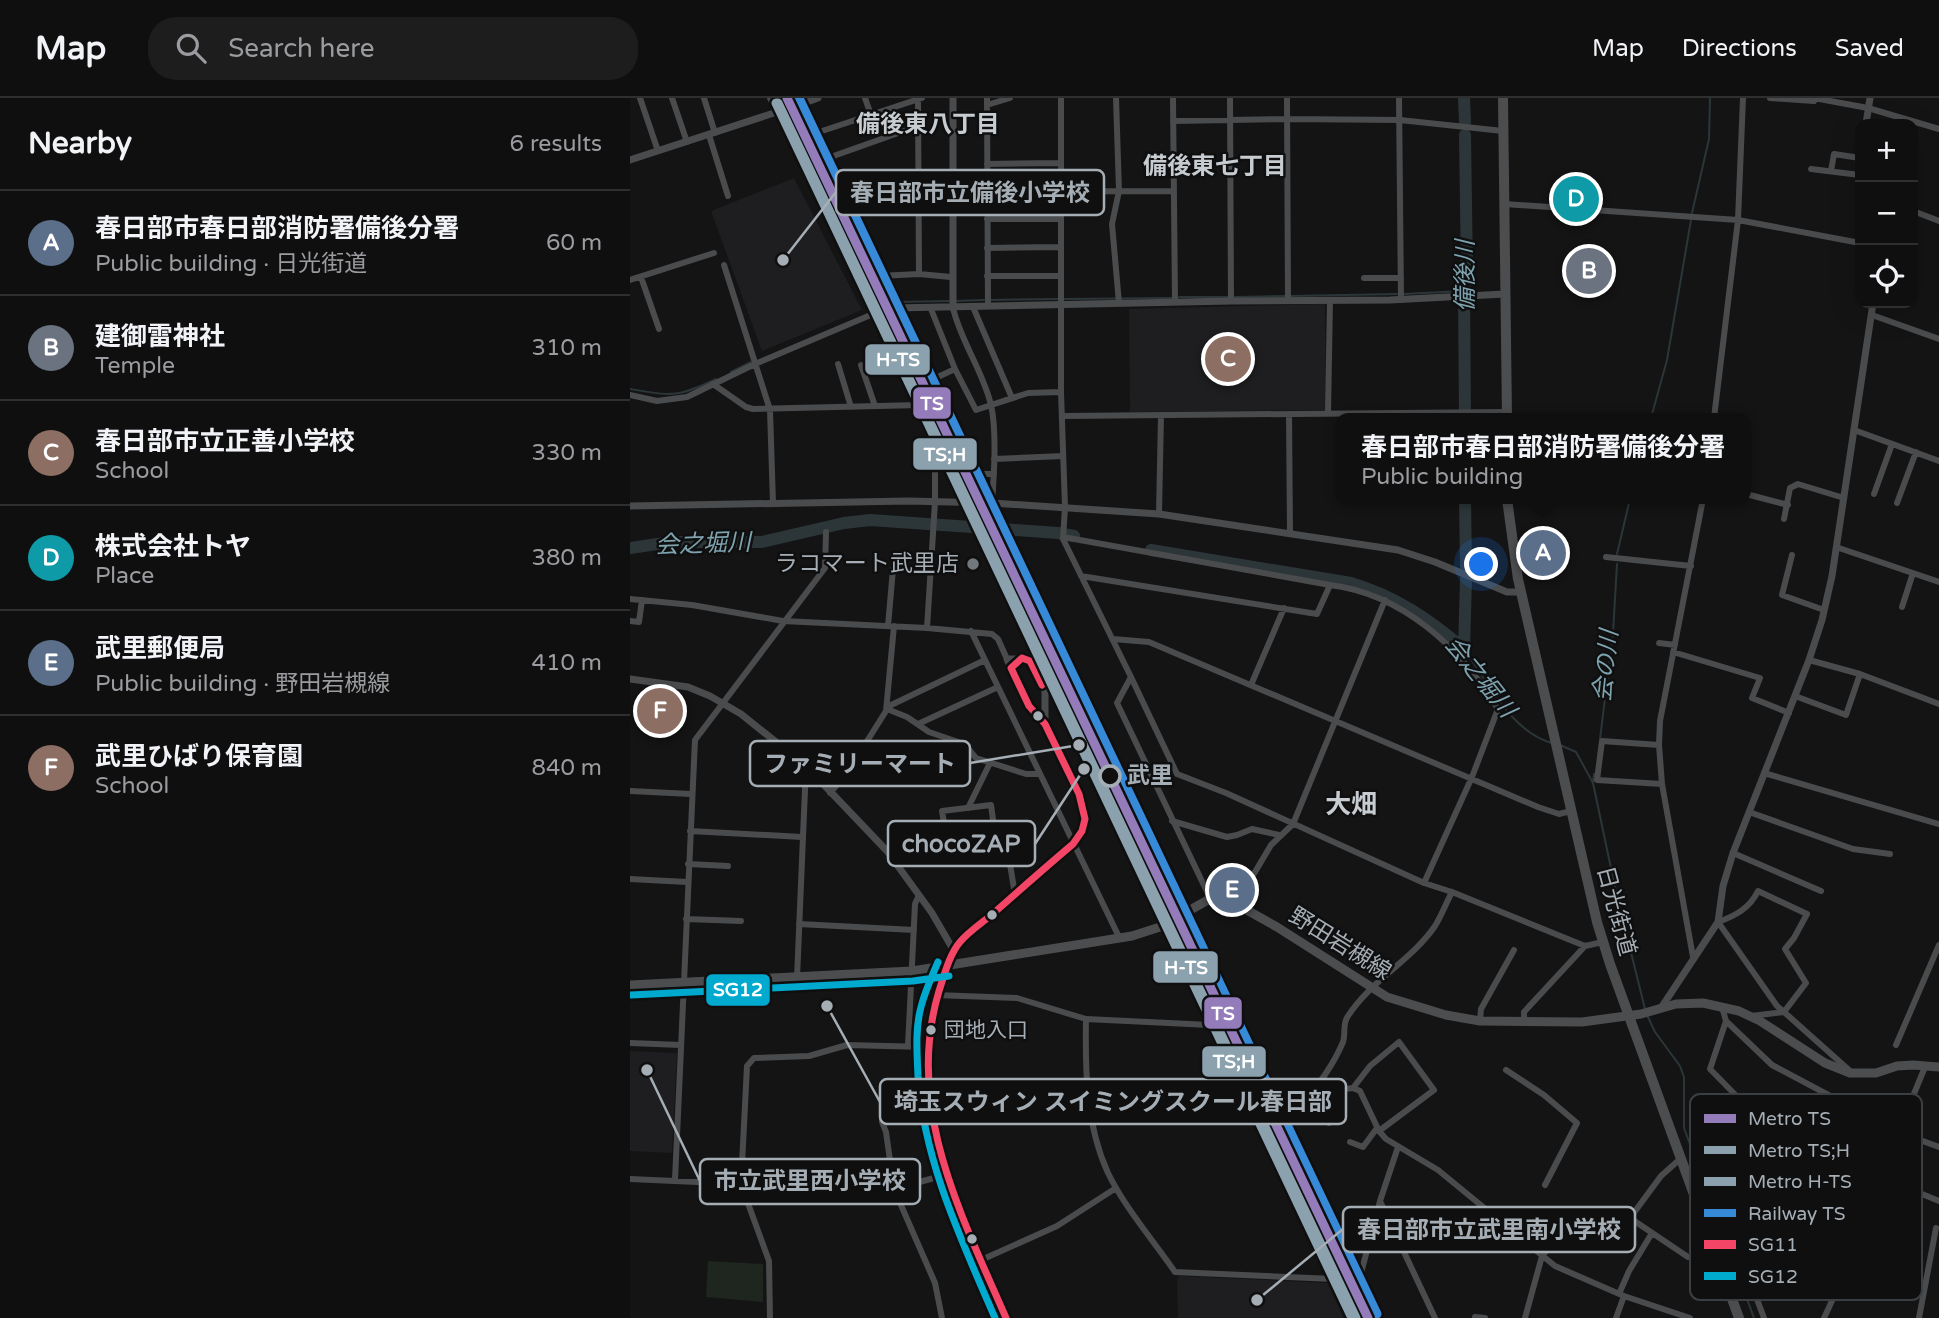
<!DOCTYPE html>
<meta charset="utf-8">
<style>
body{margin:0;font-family:"Varela Round","Noto Sans JP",sans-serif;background:#1d1d1e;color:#f1f3f6}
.controls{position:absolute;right:21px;top:21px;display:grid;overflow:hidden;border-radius:14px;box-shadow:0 7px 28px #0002}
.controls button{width:63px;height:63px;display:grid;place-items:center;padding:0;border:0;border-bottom:2px solid #2f2f30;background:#0f0f10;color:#f1f3f6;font:35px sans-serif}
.you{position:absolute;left:852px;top:467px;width:24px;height:24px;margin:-18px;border:5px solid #fff;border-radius:50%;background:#1a73e8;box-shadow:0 0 0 10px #1a73e833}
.badge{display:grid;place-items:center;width:46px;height:46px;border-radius:50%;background:#73787d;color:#fff;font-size:23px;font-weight:700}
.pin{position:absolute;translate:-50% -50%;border:4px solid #fff;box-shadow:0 2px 7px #0006}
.popup{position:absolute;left:705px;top:315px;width:416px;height:91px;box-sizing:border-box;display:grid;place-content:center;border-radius:14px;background:#0f0f10;filter:drop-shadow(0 2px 5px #0005);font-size:23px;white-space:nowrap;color:#9b9c9f}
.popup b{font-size:26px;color:#f1f3f6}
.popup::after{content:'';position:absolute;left:50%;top:100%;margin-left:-14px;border:14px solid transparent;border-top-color:#0f0f10}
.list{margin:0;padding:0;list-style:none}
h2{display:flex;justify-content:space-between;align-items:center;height:91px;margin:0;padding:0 28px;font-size:30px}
h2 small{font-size:23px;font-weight:400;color:#9b9c9f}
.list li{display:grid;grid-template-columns:46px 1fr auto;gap:21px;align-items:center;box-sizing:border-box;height:105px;padding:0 28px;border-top:2px solid #2f2f30}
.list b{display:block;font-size:26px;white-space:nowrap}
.list p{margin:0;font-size:23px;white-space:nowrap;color:#9b9c9f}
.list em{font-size:23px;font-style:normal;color:#9b9c9f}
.icon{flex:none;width:38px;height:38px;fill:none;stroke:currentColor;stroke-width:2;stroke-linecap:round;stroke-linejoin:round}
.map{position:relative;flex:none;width:1309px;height:1220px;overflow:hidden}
header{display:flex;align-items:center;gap:42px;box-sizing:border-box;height:98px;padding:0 35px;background:#0f0f10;border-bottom:2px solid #2f2f30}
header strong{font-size:33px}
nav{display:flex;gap:38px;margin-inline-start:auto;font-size:24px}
.search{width:490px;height:63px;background:#1d1d1e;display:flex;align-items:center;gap:18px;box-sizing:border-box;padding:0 24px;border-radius:28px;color:#9b9c9f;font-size:26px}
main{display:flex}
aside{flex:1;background:#0f0f10}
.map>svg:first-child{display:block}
</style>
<header>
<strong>Map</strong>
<div class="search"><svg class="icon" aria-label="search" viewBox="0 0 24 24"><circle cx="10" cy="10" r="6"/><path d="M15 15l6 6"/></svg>Search here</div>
<nav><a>Map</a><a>Directions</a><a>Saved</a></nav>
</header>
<main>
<aside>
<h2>Nearby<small>6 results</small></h2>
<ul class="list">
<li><span class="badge" style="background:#5c6f8a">A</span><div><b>春日部市春日部消防署備後分署</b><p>Public building · 日光街道</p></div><em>60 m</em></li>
<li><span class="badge" style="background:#6b7280">B</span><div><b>建御雷神社</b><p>Temple</p></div><em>310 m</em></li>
<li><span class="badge" style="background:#8d6e63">C</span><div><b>春日部市立正善小学校</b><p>School</p></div><em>330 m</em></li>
<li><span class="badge" style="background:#0f9aa8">D</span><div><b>株式会社トヤ</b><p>Place</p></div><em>380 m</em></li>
<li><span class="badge" style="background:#5c6f8a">E</span><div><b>武里郵便局</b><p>Public building · 野田岩槻線</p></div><em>410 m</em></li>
<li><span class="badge" style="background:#8d6e63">F</span><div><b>武里ひばり保育園</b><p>School</p></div><em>840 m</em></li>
</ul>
</aside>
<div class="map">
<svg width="1309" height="1220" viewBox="0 0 1309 1220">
<rect width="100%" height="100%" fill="#141415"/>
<path fill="#1e1e20" d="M 164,80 L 232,212 L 132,253 L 81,113 Z
M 695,206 L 696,312 L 500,314 L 499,211 Z
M 0,953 L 47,955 L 42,1055 L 0,1053 Z
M 550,1178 L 698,1185 L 714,1220 L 548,1220 L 547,1181 Z"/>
<path fill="#1f251f" d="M 1231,1018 L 1263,1034 L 1264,1038 L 1244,1096 L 1200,1076 L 1209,1059 L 1207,1056 L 1227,1019 Z
M 78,1163 L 133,1166 L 133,1204 L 76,1199 Z"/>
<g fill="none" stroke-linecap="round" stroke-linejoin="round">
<path stroke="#2c3639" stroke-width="2" d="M 1062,115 L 1079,41 L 1080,0
M 773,196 L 834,193
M 661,198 L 767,196
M 549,199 L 599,199
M 605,199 L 655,198
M 433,201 L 543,200
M 360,202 L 428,201
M 325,203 L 354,202
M 265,204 L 319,203
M 101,274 L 121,264
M 0,291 C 42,298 47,300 86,281
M 1021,320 L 1037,262 L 1061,122
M 987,456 L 1000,401
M 834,551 C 857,583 881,634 922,645
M 970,641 L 983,535 L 987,466
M 930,647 L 946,654 L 963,685 L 986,794 L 1015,911
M 963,684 L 964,676
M 1017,917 L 1025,934 L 1050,968 L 1054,979 L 1054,1030 L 1089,1125
M 1091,1130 L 1124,1220"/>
<path stroke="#2c3639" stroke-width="12" d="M 834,0 L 835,24
M 835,37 L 837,176 L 834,193 L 835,320
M 835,401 L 836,469
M 0,450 L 41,444 L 132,444 L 214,425 L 240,422 L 428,435 L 444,438
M 521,452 L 721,485 C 765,498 799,521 834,551
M 834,551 L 836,481"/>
<path stroke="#494b4d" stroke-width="6" d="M 10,0 L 28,53
M 42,0 L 57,44
M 74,0 L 85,35
M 140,0 L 243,216 L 305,335 L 305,404 L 297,530
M 166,0 L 343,376 L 364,376
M 235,0 L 241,17
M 357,0 L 358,208
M 431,0 L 431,294 L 435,409 L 433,441 L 501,579 L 487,605 L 580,800
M 486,0 L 489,93 L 482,126 L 489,205
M 543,0 L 545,204
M 600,0 L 601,203
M 657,0 L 658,203
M 769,0 L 771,202
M 1140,0 L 1184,3 L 1184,0 L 1238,10 L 1309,31
M 288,1 L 289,176
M 357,7 L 380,0
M 543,23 L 657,21 L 770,22 L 873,33
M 183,36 L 292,0
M 79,37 L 98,98
M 195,61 L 288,28
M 357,66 L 431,65
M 1181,71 L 1230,77
M 1201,73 L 1204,56 L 1230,60
M 874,106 L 1108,122 L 1230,145
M 1283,113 L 1309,123
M 221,117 L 288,94 L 544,93
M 357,121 L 431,121
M 357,150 L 431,149
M 94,167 L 140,312 L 143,405
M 249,178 L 289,176 L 321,179
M 357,178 L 431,178
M 11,179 L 29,231
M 734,180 L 771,180
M 0,182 L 84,155
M 343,209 L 382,300
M 323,210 C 331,244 353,273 361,307 C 367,333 364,377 362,405
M 301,211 L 325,271 L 346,312 L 398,295 L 431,294
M 1242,217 L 1309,241
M 208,266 L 221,309
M 231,267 L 245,308
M 299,283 L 325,271
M 83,286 L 116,309 L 123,311 L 290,307
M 0,297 L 27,303 L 57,299 L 125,266 L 243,216
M 698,315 L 700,203
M 659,316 L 660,435
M 432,318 L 876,314
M 1084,320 L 1108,122 L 1113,0
M 1224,332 L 1309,363
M 364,361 L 433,358
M 1116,396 L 1158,407
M 1244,396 L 1262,346
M 1267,405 L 1286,354
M 529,416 L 531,317
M 1154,421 L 1160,390 L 1168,386 L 1214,400
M 433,439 L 700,487
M 1206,449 L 1309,484
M 1162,457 L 1152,497 L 1194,512
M 976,459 L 1061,468
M 451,478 L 687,516 L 700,487 C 773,496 831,550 868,611 L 842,679 L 794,785
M 0,501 L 62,507 L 153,523 L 297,530 L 362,536 L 368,541 L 377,561
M 1272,509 L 1283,475
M 0,523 L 9,524 L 12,502
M 258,528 L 263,471
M 341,533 L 490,841
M 483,541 L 519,544 L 908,709 L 929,716 L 941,713
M 1029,545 L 1045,547
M 1043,554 L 1130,580 L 1122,600 L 1159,615
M 1179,562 L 1230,576 L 1309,606
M 501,579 L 547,676 L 596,695 L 794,785 L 822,794 L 955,848 L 973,844
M 621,587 L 654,510
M 1165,598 L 1216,617 L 1230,576
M 257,609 L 355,562
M 257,611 L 277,619 L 299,634 L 334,646 L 346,660 L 396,676 L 409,676
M 288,626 L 368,589
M 1029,647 L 972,643 L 967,682 L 1032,686
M 1134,675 L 1309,726
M 0,693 L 61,696
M 200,695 L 217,675 L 256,613 L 264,528
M 338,710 L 360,665
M 1119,714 L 1223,751 L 1260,756
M 542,723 L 597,739 L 607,737 L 622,731 L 649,737
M 60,733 L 172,739
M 317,742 L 312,713 L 361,707 L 365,736
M 257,753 L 317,742 L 375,735 L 385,797
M 1103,755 L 1191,793
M 58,766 L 98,768
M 0,781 L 57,784
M 606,806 L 641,747 L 663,726 L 755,502
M 56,821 L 111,823
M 169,826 L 284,832
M 1063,859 L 1032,686 L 1029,647 L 1030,623 L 1073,401
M 167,880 L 176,668
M 305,897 L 387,900 L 456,921 L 580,927 L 721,1220
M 1092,909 L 1096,923 L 1142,967 L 1268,1034 L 1309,1049
M 1121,918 L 1154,914 L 1176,885 L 1155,851 L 1164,840 L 1177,816 L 1128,793 C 1120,810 1105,818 1088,824 L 1147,908 L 1154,914 L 1219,972
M 456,921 C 455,973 456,1027 478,1075 C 495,1110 523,1142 545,1174 L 703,1181
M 850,923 L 851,911 L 884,852
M 1096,923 L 1080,971 L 1129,1021 L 1203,1056 L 1226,1012
M 894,924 L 894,914 L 955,848
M 0,945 L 51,947
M 1266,947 L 1309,847
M 278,948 L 285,806 L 289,797
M 876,972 L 914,997 L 947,1025 L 915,1087
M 694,981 C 704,989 710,992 723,990 L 730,993 L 749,1033 L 756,1041 L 808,1072 L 925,1168 L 994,1198 L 1060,1220
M 723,990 L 740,968 L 769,944 L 804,992 L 749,1033
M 713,992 L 699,1025 L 671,1007 C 688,988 703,968 713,944 C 716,935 712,926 718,918 C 741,882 781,863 805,828 C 812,817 816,805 822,794
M 253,1017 L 252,1024 L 256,1034 L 264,1091 L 305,1185 L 312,1220
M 1079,1041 L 1087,1056 L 1157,1115 L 1208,1147 L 1224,1153
M 720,1044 L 733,1049 L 747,1030
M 768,1049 L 750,1103 L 805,1220
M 1075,1062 L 1134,1220
M 1253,1080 L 1309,1103
M 0,1081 L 111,1086
M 45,1082 L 65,642 L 195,470 L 196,434
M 264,1091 L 315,1077
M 1000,1120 L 1031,1078 L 1050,1061
M 1076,1131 L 1097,1124
M 897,1147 L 923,1115 L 938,1126
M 351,1162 L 427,1128 L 486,1090
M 989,1196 L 999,1173 L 1022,1135
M 749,1218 L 730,1179 L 750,1103
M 845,1219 L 855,1220
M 140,1220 L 139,1163 L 111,1086 L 117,968 L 124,960 L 179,958 L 217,947 L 297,949
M 895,1220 L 912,1158 L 938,1126 L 968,1124 L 994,1116 L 1058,1159
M 986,1220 L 994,1198
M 1194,1220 C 1233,1138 1260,1050 1296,967
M 1289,1220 L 1306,1130"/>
<path stroke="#494b4d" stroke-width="7" d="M 169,7 L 188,0
M 1236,26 L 1240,0
M 0,62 L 147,14
M 264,210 L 601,203 L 760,202 L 875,196
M 323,210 L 323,0
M 0,408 L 278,403 L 362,405 L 529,416 L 768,452 L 805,464 L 877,494 L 891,494
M 388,561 L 377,561 C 386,581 395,614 415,626
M 0,581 L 58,589 L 80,598 L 111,616 L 176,668 L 257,753 L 302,815 L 324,853
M 1031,910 L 1088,824 L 1093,788 L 1103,755 L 1179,562 L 1192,522 L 1202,478 L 1243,205
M 376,1220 C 332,1114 264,994 314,878 C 319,866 323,855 330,844 L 443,746 L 453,731 L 455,717 L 453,709 L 415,626 L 415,593 L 402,566 L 396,560 L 388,561 L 381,570"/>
<path stroke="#4b4d4f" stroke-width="9" d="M 0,887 L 282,873 L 502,838 L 530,829 L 585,798 L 606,806 L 647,829 L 757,899 L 816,917 L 850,923 L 952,924 L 1011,916 L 1046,906 L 1073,905 L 1109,913 L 1130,923 L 1195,965 L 1220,975 L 1246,975 L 1267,968 L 1283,967 L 1309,969"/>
<path stroke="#4b4d4f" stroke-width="10" d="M 873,0 L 877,320
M 877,401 L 888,481 L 967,824 L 980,866 L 1109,1220"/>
<defs>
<path id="bus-1" d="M 376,1220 C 331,1116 274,1009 309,893 C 314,878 319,857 330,844 C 340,832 355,823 366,813 C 392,790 417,768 443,746 L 452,733 L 455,721 L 449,696 L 415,626 L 399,608 L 381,570 L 392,560 L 400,563 L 412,587"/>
<path id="bus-2" d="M 308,864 C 302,878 295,893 291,909 C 285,931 287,955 288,978 C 294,1064 331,1141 365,1220
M 1,897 L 283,883 L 319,878"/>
</defs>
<use href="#bus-1" stroke="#0f0f10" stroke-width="12"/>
<use href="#bus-2" stroke="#0f0f10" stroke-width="12"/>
<use href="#bus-1" stroke="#f34667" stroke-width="7"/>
<use href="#bus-2" stroke="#00a9ce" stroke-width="7"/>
<defs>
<path id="rail-1" d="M 169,0 L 747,1216"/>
</defs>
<use href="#rail-1" stroke="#0f0f10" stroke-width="14"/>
<use href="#rail-1" stroke="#378ad8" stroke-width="9"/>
<defs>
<path id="metro-1" d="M 157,0 L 738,1220"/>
<path id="metro-2" d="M 148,5 L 726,1220"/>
<path id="metro-3" d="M 146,5 L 722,1220"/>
</defs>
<use href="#metro-1" stroke="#0f0f10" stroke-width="14"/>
<use href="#metro-2" stroke="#0f0f10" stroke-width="14"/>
<use href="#metro-3" stroke="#0f0f10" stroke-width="14"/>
<use href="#metro-1" stroke="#937cb9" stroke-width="9"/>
<use href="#metro-2" stroke="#8ba2ae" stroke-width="9"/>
<use href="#metro-3" stroke="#8ba2ae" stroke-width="9"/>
</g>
<circle fill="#73787d" stroke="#0f0f10" stroke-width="2.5" cx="343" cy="466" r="7"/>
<g fill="#a6aeb5" stroke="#0f0f10" stroke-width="2.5">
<circle cx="408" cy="618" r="6"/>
<circle cx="362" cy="817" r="6"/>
<circle cx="301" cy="932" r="6"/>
<circle cx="342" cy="1141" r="6"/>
</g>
<circle fill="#0f0f10" stroke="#a6aeb5" stroke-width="3.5" cx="480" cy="678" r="10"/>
<g text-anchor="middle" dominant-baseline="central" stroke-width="5" stroke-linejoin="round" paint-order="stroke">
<g font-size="21" fill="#a6aeb5" stroke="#0f0f10" text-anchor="start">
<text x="314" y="932">団地入口</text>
</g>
<g font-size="23" fill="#a6aeb5" stroke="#0f0f10" text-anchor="end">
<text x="329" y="466">ラコマート武里店</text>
</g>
<g font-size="23" font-weight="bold" fill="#a6aeb5" stroke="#0f0f10" text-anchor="start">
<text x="497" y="678">武里</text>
</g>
<g font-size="23" fill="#a6aeb5" stroke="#0f0f10">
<text transform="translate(986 813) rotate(75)">日光街道</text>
<text transform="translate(710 846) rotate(32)">野田岩槻線</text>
</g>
<g font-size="24" font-weight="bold" fill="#c7ccd1" stroke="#0f0f10">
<text x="298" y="26">備後東八丁目</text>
<text x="585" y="68">備後東七丁目</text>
</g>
<g font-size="24" font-style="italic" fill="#7ea3af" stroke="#0f0f10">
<text transform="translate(835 178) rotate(-90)">備後川</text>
<text transform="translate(73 446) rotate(-2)">会之堀川</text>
<text transform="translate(976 568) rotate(-84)">会の川</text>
<text transform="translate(850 579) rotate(51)">会之堀川</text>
</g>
<g font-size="26" font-weight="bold" fill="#c7ccd1" stroke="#0f0f10">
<text x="721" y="706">大畑</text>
</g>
</g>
<rect x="1060" y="996" width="232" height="206" rx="10" fill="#0f0f10" stroke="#3c3f42" stroke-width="2"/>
<rect x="1074" y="1016" width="32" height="9" fill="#937cb9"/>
<rect x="1074" y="1048" width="32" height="8" fill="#8ba2ae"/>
<rect x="1074" y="1079" width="32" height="9" fill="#8ba2ae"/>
<rect x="1074" y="1111" width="32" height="8" fill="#378ad8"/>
<rect x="1074" y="1142" width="32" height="9" fill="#f34667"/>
<rect x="1074" y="1174" width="32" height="8" fill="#00a9ce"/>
<g font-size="19" fill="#a6aeb5">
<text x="1118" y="1027">Metro TS</text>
<text x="1118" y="1059">Metro TS;H</text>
<text x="1118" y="1090">Metro H-TS</text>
<text x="1118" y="1122">Railway TS</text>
<text x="1118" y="1153">SG11</text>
<text x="1118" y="1185">SG12</text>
</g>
<path fill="none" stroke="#a6aeb5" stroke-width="2.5" d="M153 162L206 94M449 647L340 665M454 671L405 746M197 908L250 1004M17 972L70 1083M627 1202L713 1131"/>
<g fill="#a6aeb5" stroke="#0f0f10" stroke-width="2.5">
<circle cx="153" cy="162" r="7"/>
<circle cx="449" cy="647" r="7"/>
<circle cx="454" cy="671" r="7"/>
<circle cx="197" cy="908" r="7"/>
<circle cx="17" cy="972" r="7"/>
<circle cx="627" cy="1202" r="7"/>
</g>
<g fill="#0f0f10" stroke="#a6aeb5" stroke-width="2.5">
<rect x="206" y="72" width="268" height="45" rx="7"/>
<rect x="120" y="643" width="220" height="45" rx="7"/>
<rect x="258" y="723" width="147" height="45" rx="7"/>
<rect x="250" y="981" width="466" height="45" rx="7"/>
<rect x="70" y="1061" width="220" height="45" rx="7"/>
<rect x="713" y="1109" width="292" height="45" rx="7"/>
</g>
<g font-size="24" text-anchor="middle" font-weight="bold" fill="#a6aeb5">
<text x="340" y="103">春日部市立備後小学校</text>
<text x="230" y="674">ファミリーマート</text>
<text x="331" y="754">chocoZAP</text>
<text x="483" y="1012">埼玉スウィン スイミングスクール春日部</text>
<text x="180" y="1091">市立武里西小学校</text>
<text x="859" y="1140">春日部市立武里南小学校</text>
</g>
<g stroke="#0f0f10" stroke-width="2.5">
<rect x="234" y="245" width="67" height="33" rx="7" fill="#8ba2ae"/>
<rect x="282" y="288" width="40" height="34" rx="7" fill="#937cb9"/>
<rect x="282" y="339" width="66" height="34" rx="7" fill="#8ba2ae"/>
<rect x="522" y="852" width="67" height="34" rx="7" fill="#8ba2ae"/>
<rect x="75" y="875" width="66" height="34" rx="7" fill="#00a9ce"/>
<rect x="573" y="898" width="40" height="34" rx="7" fill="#937cb9"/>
<rect x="571" y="947" width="66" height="33" rx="7" fill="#8ba2ae"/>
</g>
<g font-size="19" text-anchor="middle" font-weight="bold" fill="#fff">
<text x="268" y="268">H-TS</text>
<text x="302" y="312">TS</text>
<text x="315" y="363">TS;H</text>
<text x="556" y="876">H-TS</text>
<text x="108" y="898">SG12</text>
<text x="593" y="922">TS</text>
<text x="604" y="970">TS;H</text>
</g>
</svg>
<div class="controls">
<button>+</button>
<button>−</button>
<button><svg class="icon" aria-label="locate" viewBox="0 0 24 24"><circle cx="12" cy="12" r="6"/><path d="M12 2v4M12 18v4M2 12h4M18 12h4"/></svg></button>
</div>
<div class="you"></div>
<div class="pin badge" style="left:913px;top:455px;background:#5c6f8a">A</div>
<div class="popup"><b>春日部市春日部消防署備後分署</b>Public building</div>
<div class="pin badge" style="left:959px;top:173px;background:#6b7280">B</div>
<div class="pin badge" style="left:598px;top:261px;background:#8d6e63">C</div>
<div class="pin badge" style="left:946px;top:101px;background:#0f9aa8">D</div>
<div class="pin badge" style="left:602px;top:792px;background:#5c6f8a">E</div>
<div class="pin badge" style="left:30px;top:613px;background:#8d6e63">F</div>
</div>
</main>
